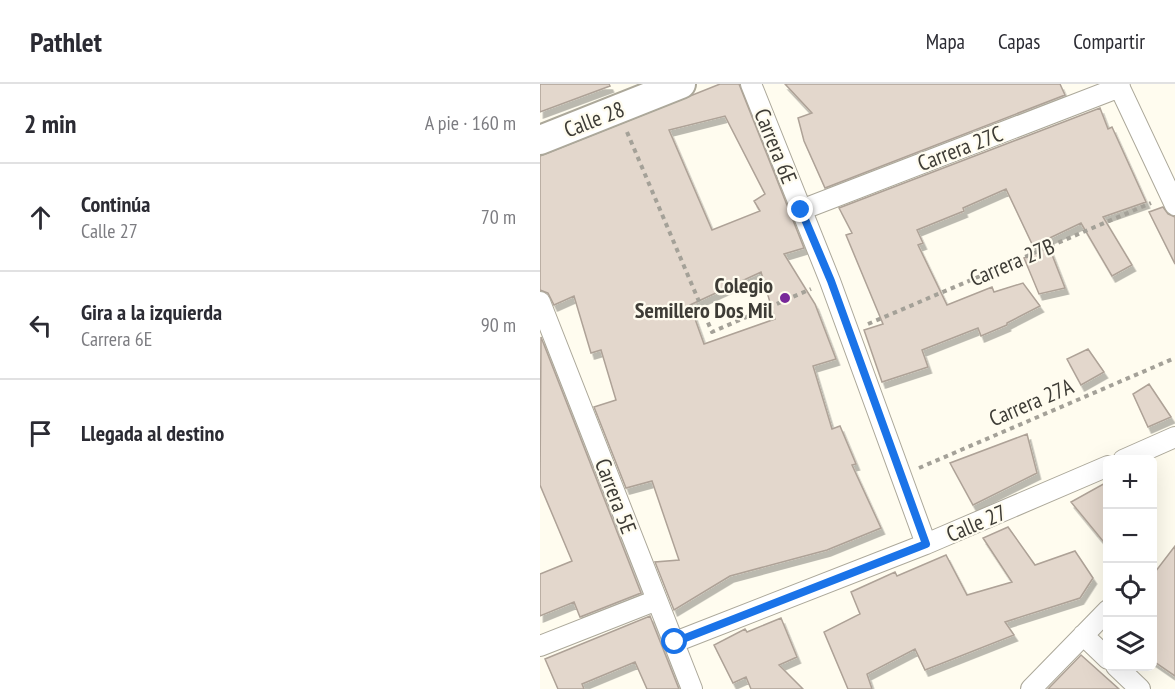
<!DOCTYPE html>
<html lang="es">
<meta charset="utf-8">
<style>
body{margin:0;font-family:"PT Sans Narrow",sans-serif;background:#f7f7f7;color:#2b2b33}
.controls{position:absolute;right:18px;bottom:18px;display:grid;overflow:hidden;border-radius:9px;box-shadow:0 6px 24px #0002}
.controls button{width:54px;height:54px;display:grid;place-items:center;padding:0;border:0;border-bottom:2px solid #e1e1e2;background:#fff;color:#2b2b33;font:30px sans-serif}
.stop{position:absolute;width:18px;height:18px;margin:-14px;border:4px solid #1a73e8;border-radius:50%;background:#fff}
.stop.end{background:#1a73e8;border-color:#fff;box-shadow:0 2px 6px #0008}
.list{margin:0;padding:0;list-style:none}
h2{display:flex;justify-content:space-between;align-items:center;height:78px;margin:0;padding:0 24px;font-size:26px}
h2 small{font-size:20px;font-weight:400;color:#7c7c81}
.list li{display:grid;grid-template-columns:39px 1fr auto;gap:18px;align-items:center;box-sizing:border-box;height:108px;padding:0 24px;border-top:2px solid #e1e1e2}
.list b{display:block;font-size:22px;white-space:nowrap}
.list p{margin:0;font-size:20px;white-space:nowrap;color:#7c7c81}
.list em{font-size:20px;font-style:normal;color:#7c7c81}
.icon{flex:none;width:33px;height:33px;fill:none;stroke:currentColor;stroke-width:2;stroke-linecap:round;stroke-linejoin:round}
.map{position:relative;flex:none;width:635px;height:605px;overflow:hidden}
header{display:flex;align-items:center;gap:36px;box-sizing:border-box;height:84px;padding:0 30px;background:#fff;border-bottom:2px solid #e1e1e2}
header strong{font-size:28px}
nav{display:flex;gap:33px;margin-inline-start:auto;font-size:21px}
main{display:flex}
aside{flex:1;background:#fff}
.map>svg:first-child{display:block}
</style>
<header>
<strong>Pathlet</strong>
<nav><a>Mapa</a><a>Capas</a><a>Compartir</a></nav>
</header>
<main>
<aside>
<h2>2 min<small>A pie · 160 m</small></h2>
<ul class="list">
<li><svg class="icon" aria-label="ahead" viewBox="0 0 24 24"><path d="M12 20V5M6 11l6-6 6 6"/></svg><div><b>Continúa</b><p>Calle 27</p></div><em>70 m</em></li>
<li><svg class="icon" aria-label="left" viewBox="0 0 24 24"><path d="M17 20v-9H6M10 6l-5 5 5 5"/></svg><div><b>Gira a la izquierda</b><p>Carrera 6E</p></div><em>90 m</em></li>
<li><svg class="icon" aria-label="arrive" viewBox="0 0 24 24"><path d="M6 21V4h12l-3 4 3 4H6"/></svg><div><b>Llegada al destino</b></div></li>
</ul>
</aside>
<div class="map">
<svg width="635" height="605" viewBox="0 0 635 605">
<defs>
<filter id="shadow"><feDropShadow dx="3.5" dy="6" stdDeviation="0" flood-color="#0004"/></filter>
</defs>
<rect width="100%" height="100%" fill="#fffcef"/>
<path fill="#e3d7cc" stroke="#aea297" stroke-width="1.5" fill-rule="evenodd" filter="url(#shadow)" d="M 0,0 L 69,0 L 70,2 L 0,28 Z
M 180,0 L 199,0 L 264,164 L 244,170 L 275,220 L 296,275 L 273,282 L 292,345 L 300,342 L 316,380 L 312,381 L 341,444 L 287,466 L 190,492 L 134,526 L 115,478 L 139,476 L 112,397 L 86,404 L 54,323 L 76,316 L 61,266 L 51,269 L 34,212 L 14,221 L 8,209 L 0,206 L 0,72 ZM 185,32 L 225,110 L 214,117 L 220,127 L 172,146 L 129,46 ZM 221,188 L 235,235 L 164,260 L 150,221 Z
M 245,0 L 520,0 L 525,11 L 285,104 L 264,57 L 258,34 L 272,29 Z
M 560,24 L 568,45 L 572,43 L 606,118 L 563,133 L 592,181 L 572,192 L 541,139 L 493,162 L 466,105 L 423,124 L 424,127 L 377,146 L 383,159 L 378,161 L 407,221 L 452,203 L 454,208 L 483,199 L 500,222 L 467,239 L 467,241 L 441,252 L 438,244 L 382,266 L 388,283 L 342,298 L 324,246 L 343,240 L 306,151 L 312,149 L 299,124 Z
M 623,123 L 628,130 L 635,133 L 635,180 L 609,128 Z
M 509,163 L 525,204 L 499,210 L 484,174 Z
M 1,253 L 101,509 L 40,533 L 34,518 L 0,532 L 0,490 L 32,477 L 0,401 Z
M 548,265 L 564,288 L 541,301 L 527,275 Z
M 609,300 L 631,333 L 608,343 L 593,310 Z
M 487,350 L 497,389 L 433,421 L 410,379 Z
M 567,398 L 567,462 L 531,418 Z
M 468,443 L 495,481 L 535,467 L 553,494 L 540,514 L 465,538 L 474,551 L 385,586 L 375,565 L 327,590 L 332,605 L 308,605 L 284,548 L 320,530 L 311,508 L 355,488 L 357,492 L 406,471 L 427,511 L 472,498 L 443,454 Z
M 635,462 L 635,592 L 612,576 L 612,492 Z
M 110,532 L 139,605 L 107,605 L 95,578 L 42,600 L 44,605 L 18,605 L 5,575 Z
M 241,534 L 257,573 L 239,581 L 263,605 L 211,605 L 206,593 L 193,599 L 174,561 L 205,545 L 207,548 Z
M 541,571 L 579,605 L 508,605 Z"/>
<g fill="none" stroke-linecap="round" stroke-linejoin="round">
<defs>
<path id="street" d="M 211,0 L 290,197 L 386,460
M 578,0 L 635,121
M 261,126 L 580,3
M 0,218 L 152,605
M 583,376 L 635,353
M 543,551 L 568,575
M 135,558 L 386,460 L 568,382
M 0,562 L 117,516
M 576,582 L 600,605
M 491,605 L 568,526"/>
<path id="secondary" d="M 0,56 L 141,0"/>
</defs>
<use href="#street" stroke="#aca89a" stroke-width="22"/>
<use href="#secondary" stroke="#aca89a" stroke-width="32"/>
<path stroke="#a4a198" stroke-width="4" stroke-dasharray="4.5 4.5" stroke-linecap="butt" d="M 87,48 L 172,248 L 271,205
M 328,240 L 611,119
M 379,384 L 635,274"/>
<use href="#street" stroke="#fff" stroke-width="20"/>
<use href="#secondary" stroke="#fff" stroke-width="28"/>
</g>
<g fill="none" stroke-linecap="round" stroke-linejoin="round">
<path stroke="#1a73e8" stroke-width="8" d="M 135,558 L 386,460 L 291,197 L 261,126"/>
</g>
<circle fill="#782899" stroke="#fffcef" stroke-width="2" cx="245" cy="214" r="6"/>
<g text-anchor="middle" dominant-baseline="central" stroke-width="4.5" stroke-linejoin="round" paint-order="stroke">
<g font-size="22" fill="#3e3c36" stroke="#fffcef">
<text transform="translate(54 35) rotate(-21)">Calle 28</text>
<text transform="translate(236 62) rotate(68)">Carrera 6E</text>
<text transform="translate(420 64) rotate(-21)">Carrera 27C</text>
<text transform="translate(472 178) rotate(-23)">Carrera 27B</text>
<text transform="translate(491 318) rotate(-23)">Carrera 27A</text>
<text transform="translate(76 412) rotate(69)">Carrera 5E</text>
<text transform="translate(436 439) rotate(-23)">Calle 27</text>
</g>
<g font-size="22" font-weight="bold" fill="#3e3c36" stroke="#fffcef" text-anchor="end">
<text x="233" y="201">Colegio<tspan x="233" dy="25">Semillero Dos Mil</tspan></text>
</g>
</g>
</svg>
<div class="controls">
<button>+</button>
<button>−</button>
<button><svg class="icon" aria-label="locate" viewBox="0 0 24 24"><circle cx="12" cy="12" r="6"/><path d="M12 2v4M12 18v4M2 12h4M18 12h4"/></svg></button>
<button><svg class="icon" aria-label="layers" viewBox="0 0 24 24"><path d="M12 4l9 5-9 5-9-5zM3 14l9 5 9-5"/></svg></button>
</div>
<div class="stop" style="left:135px;top:558px"></div>
<div class="stop end" style="left:261px;top:126px"></div>
</div>
</main>
